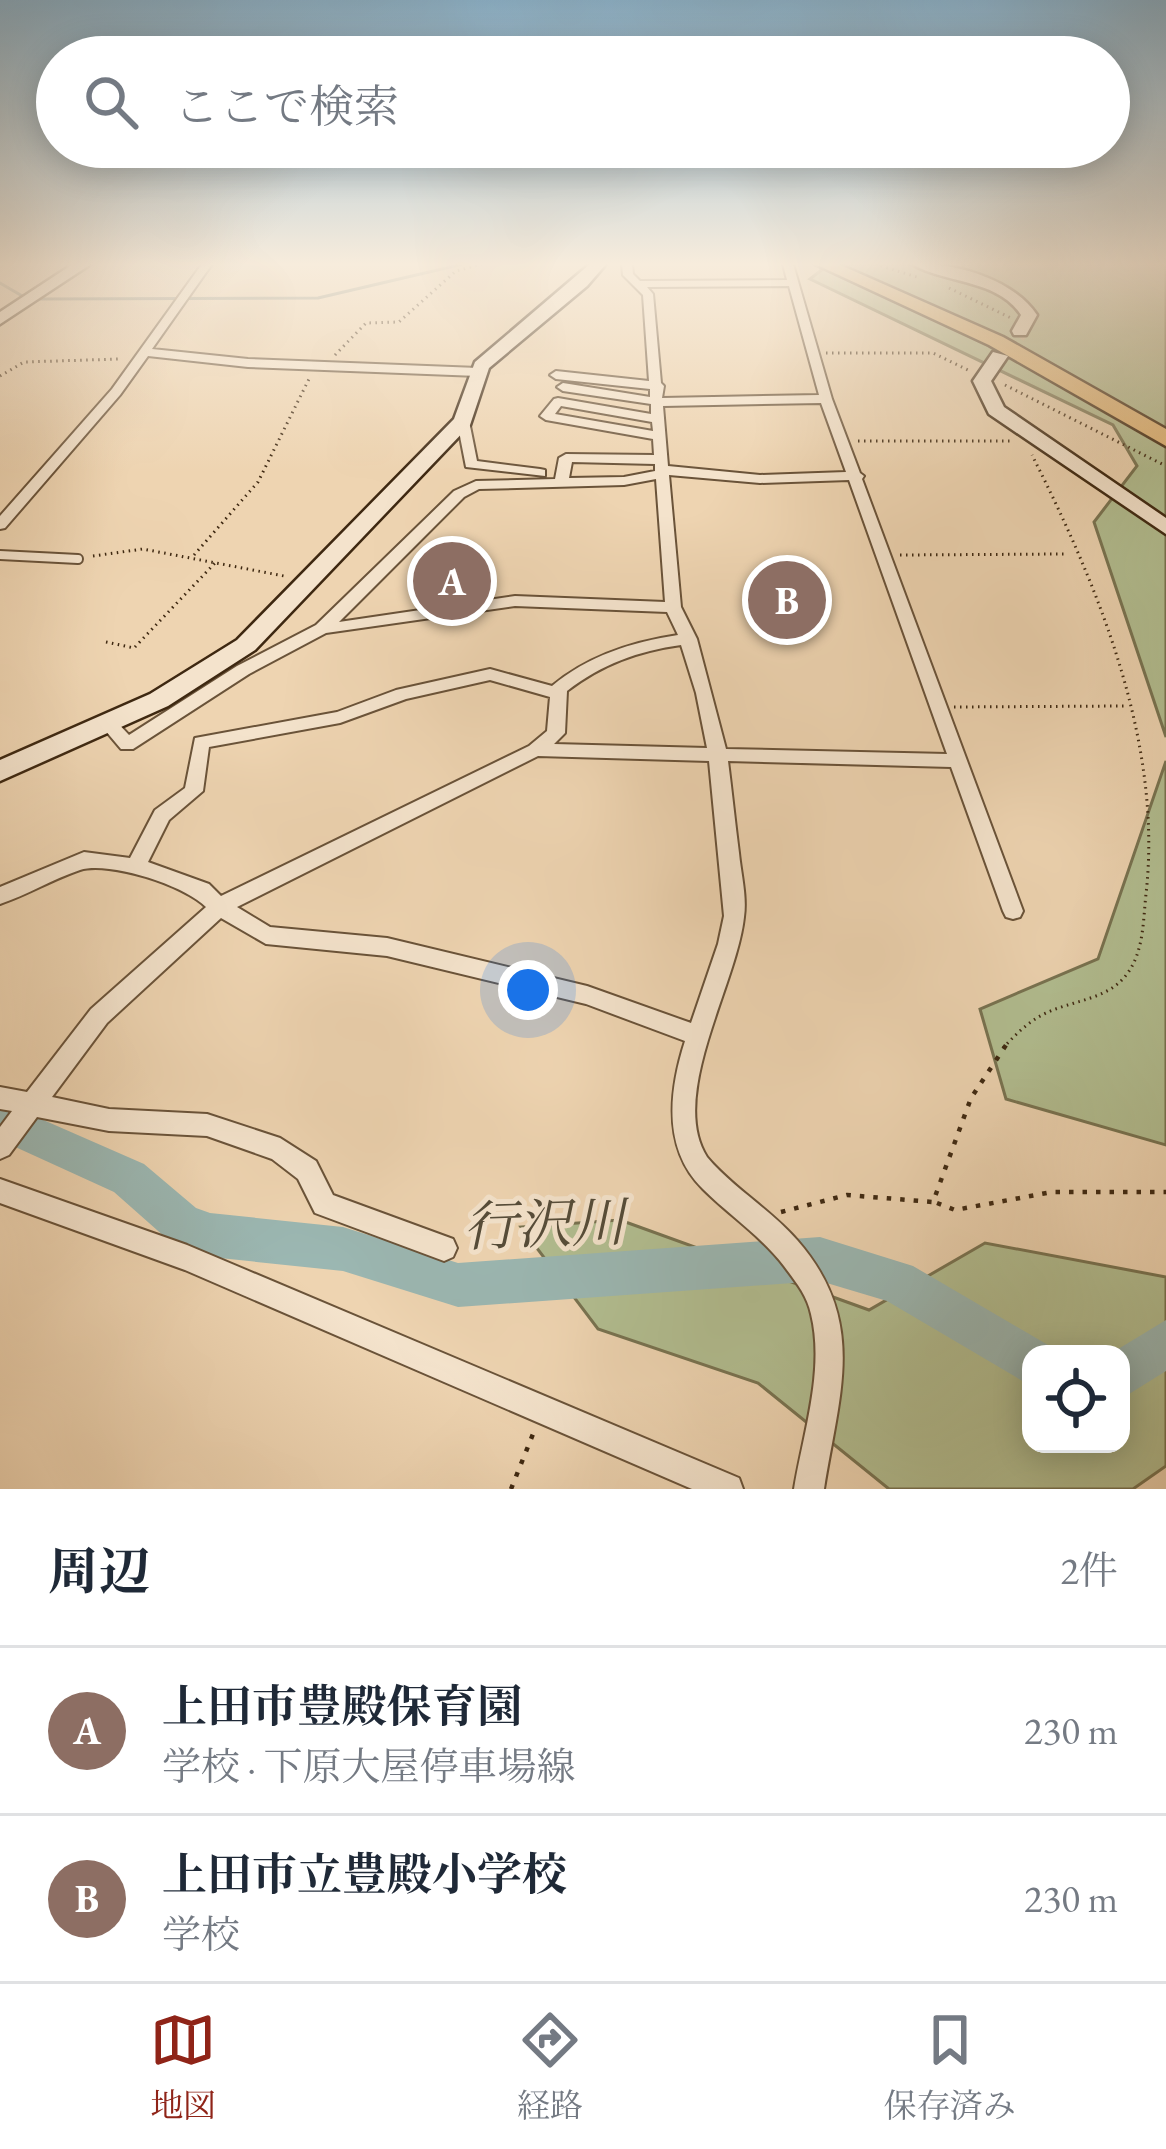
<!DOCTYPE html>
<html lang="ja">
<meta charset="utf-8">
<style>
body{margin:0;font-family:"EB Garamond","Noto Serif JP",serif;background:#f6f6f7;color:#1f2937}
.controls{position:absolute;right:36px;bottom:36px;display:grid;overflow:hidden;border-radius:24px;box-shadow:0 6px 30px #0003}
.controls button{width:108px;height:108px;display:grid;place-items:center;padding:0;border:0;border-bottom:3px solid #e0e1e3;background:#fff;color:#1f2937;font:60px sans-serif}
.you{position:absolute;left:528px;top:990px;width:42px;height:42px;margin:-30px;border:9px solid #fff;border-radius:50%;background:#1a73e8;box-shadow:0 0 0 18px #1a73e833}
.badge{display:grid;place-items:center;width:78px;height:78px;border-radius:50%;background:#8f2418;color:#fff;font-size:39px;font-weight:700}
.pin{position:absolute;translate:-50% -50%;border:6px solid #fff;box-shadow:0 3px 12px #0006}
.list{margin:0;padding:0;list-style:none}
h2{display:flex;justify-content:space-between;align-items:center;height:156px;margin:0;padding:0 48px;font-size:51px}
h2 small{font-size:39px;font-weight:400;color:#747a83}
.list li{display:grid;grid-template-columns:78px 1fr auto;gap:36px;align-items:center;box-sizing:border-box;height:168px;padding:0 48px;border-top:3px solid #e0e1e3}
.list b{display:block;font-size:45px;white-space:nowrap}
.list p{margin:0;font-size:39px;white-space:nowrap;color:#747a83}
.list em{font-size:39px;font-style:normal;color:#747a83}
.icon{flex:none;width:66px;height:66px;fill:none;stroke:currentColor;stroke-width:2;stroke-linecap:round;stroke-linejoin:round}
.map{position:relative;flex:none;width:1166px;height:1489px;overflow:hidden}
.search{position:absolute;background:#fff;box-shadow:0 6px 30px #0003;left:36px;right:36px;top:36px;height:132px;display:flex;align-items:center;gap:30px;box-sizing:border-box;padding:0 42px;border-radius:66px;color:#747a83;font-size:45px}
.sheet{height:492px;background:#fff}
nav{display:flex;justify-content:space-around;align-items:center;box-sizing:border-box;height:168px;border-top:3px solid #e0e1e3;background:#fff;font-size:33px;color:#747a83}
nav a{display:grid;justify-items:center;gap:6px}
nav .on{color:#8f2418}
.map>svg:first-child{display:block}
</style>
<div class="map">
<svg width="1166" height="1489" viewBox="0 0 1166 1489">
<rect width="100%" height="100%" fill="#eed4b1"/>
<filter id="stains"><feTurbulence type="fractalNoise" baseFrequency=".00167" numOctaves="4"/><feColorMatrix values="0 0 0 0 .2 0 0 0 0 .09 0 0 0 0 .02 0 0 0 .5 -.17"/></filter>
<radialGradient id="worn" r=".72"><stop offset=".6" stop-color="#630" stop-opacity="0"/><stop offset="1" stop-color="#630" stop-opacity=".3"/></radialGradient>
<path fill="#b2be91" stroke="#787351" stroke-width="3" fill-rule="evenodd" d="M 829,264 L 907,264 L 964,275 L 963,264 L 1166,264 L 1166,737 L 1094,522 L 1137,466 L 1113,425 L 810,279 Z
M 1166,761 L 1166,1145 L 1006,1099 L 980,1009 L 1098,959 Z
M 620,1220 L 869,1310 L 985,1243 L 1166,1277 L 1166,1466 L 1133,1489 L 889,1489 L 758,1383 L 598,1329 L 521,1227 ZM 1031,1354 L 1121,1354 L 1121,1444 L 1031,1444 Z"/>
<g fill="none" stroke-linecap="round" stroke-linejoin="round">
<path stroke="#767e72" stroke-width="3" d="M 0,283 L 24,297
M 35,299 L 318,298 L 463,264"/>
<path fill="#9bb7b2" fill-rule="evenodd" d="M 0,1101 L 144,1164 L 196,1208 L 210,1213 L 343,1227 L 458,1263 L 820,1237 L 913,1266 L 1048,1345 L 1051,1354 L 1031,1354 L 1031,1386 L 887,1301 L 820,1281 L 458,1307 L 343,1271 L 210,1257 L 166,1238 L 114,1192 L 0,1140 Z
M 1166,1320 L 1166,1371 L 1121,1399 L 1121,1354 L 1110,1354 Z"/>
<path stroke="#cbb291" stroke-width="18" stroke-dasharray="18 9" stroke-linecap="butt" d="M 999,356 L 1020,331"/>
<defs>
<path id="lane" d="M 0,555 L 78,559"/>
<path id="street" d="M 202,264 L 212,264 L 152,349 L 248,359 L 478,368 L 484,372 L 478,376 L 248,367 L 148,356 L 120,395 L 5,528 L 0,529 L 0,516 L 112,389 Z
M 622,264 L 632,264 L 633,274 L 640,281 L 787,280 L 783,264 L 793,264 L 832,399 L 860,473 L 864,476 L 862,479 L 1023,911 L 1020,917 L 1013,919 L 1006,917 L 1003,911 L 951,767 L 728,761 C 732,792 735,822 739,853 C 741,874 747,896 744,917 C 737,984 668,1096 707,1157 C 733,1188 770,1209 797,1240 C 868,1321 839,1394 824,1489 L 794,1489 C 803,1434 825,1370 811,1314 C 807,1295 795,1281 784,1266 C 761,1236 729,1215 703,1189 C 662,1149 669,1091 685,1041 L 586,1004 L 387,956 L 266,944 L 221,918 L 107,1023 L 52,1097 L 109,1109 L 207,1114 L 280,1138 L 316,1161 L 333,1195 L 453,1239 L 457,1248 L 453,1257 L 444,1261 L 315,1213 L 298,1179 L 272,1159 L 207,1136 L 109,1131 L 37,1117 L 9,1155 L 0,1159 L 0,1127 L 12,1111 L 0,1109 L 0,1087 L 27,1092 L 91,1009 L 206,907 C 184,885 109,861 80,870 C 53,879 27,895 0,904 L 0,887 L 84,852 L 130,858 L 155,810 L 185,788 L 195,738 L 337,712 L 396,690 L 490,669 L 552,686 C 588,656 631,642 678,635 L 667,612 L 515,606 L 326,633 L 249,674 L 133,749 L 121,749 L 99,723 L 102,719 L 114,719 L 129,735 L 237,666 L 316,625 L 454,491 L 476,481 L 555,479 L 559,458 L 566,454 L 654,455 L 653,439 L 546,420 L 540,416 L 554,399 L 558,398 L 651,414 L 651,404 L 563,391 L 557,387 L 563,383 L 650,397 L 650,389 L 556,379 L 550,375 L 556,371 L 649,381 L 643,295 L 623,275 ZM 789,286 L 819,395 L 662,398 L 664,386 L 661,383 L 653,294 L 647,287 ZM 821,403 L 846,472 L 760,475 L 668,466 L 663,406 ZM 561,406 L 652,422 L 653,431 L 555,414 ZM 572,462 L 655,464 L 655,471 L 624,477 L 569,478 ZM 669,475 L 760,483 L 849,480 L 947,754 L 726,749 L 697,639 L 681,607 ZM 656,479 L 665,602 L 515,596 L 339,622 L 464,497 L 479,489 L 624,485 ZM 681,645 L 696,693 L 707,748 L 554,744 L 565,733 L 567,691 C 602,664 638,651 681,645 ZM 490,680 L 550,697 L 547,731 L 529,746 L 221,896 L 209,884 L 148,862 L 169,820 L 203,791 L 209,747 L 340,723 L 406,699 ZM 538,756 L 709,761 L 724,916 L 718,944 L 691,1023 L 587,986 L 387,938 L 270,927 L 237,907 Z
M 463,417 L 469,421 L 477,461 L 540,469 L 545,470 L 545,476 L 466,467 L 457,421 Z
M 0,1179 L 187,1245 L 739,1478 L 743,1489 L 692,1489 L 185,1270 L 0,1203 Z"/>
<path id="secondary" d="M 73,264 L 91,264 L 0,324 L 0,312 Z
M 590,264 L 606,264 L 587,286 L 489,368 L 470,425 L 255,650 L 168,706 L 0,781 L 0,760 L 150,694 L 237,640 L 454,419 L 475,362 Z
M 912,264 C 954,262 1013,279 1037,315 L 1026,335 L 1014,335 L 1012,331 L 1021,315 C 998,279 946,284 912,264 Z
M 993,352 L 1008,356 L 991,381 L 1004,407 L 1166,518 L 1166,534 L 989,414 L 973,381 Z"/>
<path id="highway" d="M 815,264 L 838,264 L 1003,337 L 1166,429 L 1166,446 L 989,345 Z"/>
</defs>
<use href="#lane" stroke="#6a5339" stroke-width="12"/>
<use href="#street" stroke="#6a5339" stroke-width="4"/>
<use href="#secondary" stroke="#3e2811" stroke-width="5"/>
<use href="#highway" stroke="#3e2811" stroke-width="5"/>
<path stroke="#3e2811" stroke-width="3" stroke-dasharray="1.5 4.5" stroke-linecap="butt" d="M 875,264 L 917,277
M 949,288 L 1011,318
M 826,353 L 933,353 L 968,370
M 335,355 L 366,323 L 399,322 L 456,271 L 482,264
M 0,376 L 24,362 L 120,359
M 1005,385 L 1162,464
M 858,441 L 1010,441
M 194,555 L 258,482 L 309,379
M 900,555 L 1064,554
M 93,556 L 143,549 L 284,576
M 106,642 L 134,648 L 215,563
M 954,707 L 1125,706
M 1003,1048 C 1016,1034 1029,1021 1046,1013 C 1073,1000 1108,1000 1127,974 C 1144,951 1143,921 1146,894 C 1163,743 1099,588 1032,455"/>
<path stroke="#3e2811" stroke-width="4.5" stroke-dasharray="4.5 9" stroke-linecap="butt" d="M 937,1203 L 955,1210 L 1052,1192 L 1166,1192
M 781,1212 L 847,1195 L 933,1202 L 971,1098 L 1006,1045
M 511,1489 L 535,1429"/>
<use href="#lane" stroke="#f4e3cc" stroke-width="8"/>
<use href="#street" fill="#f4e3cc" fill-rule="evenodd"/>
<use href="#secondary" fill="#f4e3cc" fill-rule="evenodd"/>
<use href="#highway" fill="#e7ba78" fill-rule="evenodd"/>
</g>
<linearGradient id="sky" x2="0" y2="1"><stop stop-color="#89b5d2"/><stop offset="0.56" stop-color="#f7ecdc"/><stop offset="1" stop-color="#f7ecdc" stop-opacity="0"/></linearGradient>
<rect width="1166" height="472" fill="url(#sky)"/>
<g text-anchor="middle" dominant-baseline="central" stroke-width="10" stroke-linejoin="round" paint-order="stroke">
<g font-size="54" font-style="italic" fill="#554c39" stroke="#f4e3cc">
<text transform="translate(544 1224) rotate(-2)">行沢川</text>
</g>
</g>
<rect width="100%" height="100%" filter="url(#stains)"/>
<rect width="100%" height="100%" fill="url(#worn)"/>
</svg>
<div class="controls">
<button><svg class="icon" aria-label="locate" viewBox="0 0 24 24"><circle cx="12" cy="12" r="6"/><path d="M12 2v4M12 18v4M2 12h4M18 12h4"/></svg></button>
</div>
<div class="you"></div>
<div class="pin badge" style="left:452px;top:581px;background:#8d6e63">A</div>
<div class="pin badge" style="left:787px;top:600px;background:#8d6e63">B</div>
<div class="search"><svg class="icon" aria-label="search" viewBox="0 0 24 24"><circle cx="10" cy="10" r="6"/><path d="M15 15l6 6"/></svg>ここで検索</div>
</div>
<section class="sheet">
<h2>周辺<small>2件</small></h2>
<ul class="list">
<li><span class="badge" style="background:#8d6e63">A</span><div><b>上田市豊殿保育園</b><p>学校 · 下原大屋停車場線</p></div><em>230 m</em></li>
<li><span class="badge" style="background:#8d6e63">B</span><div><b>上田市立豊殿小学校</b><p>学校</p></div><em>230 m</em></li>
</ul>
</section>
<nav>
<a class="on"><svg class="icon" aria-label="map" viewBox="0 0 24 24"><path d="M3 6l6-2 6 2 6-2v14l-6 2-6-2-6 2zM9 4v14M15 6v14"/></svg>地図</a>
<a><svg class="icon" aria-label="directions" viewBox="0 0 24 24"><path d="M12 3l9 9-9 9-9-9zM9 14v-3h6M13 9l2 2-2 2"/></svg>経路</a>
<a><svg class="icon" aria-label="saved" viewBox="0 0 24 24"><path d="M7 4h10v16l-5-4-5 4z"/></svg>保存済み</a>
</nav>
